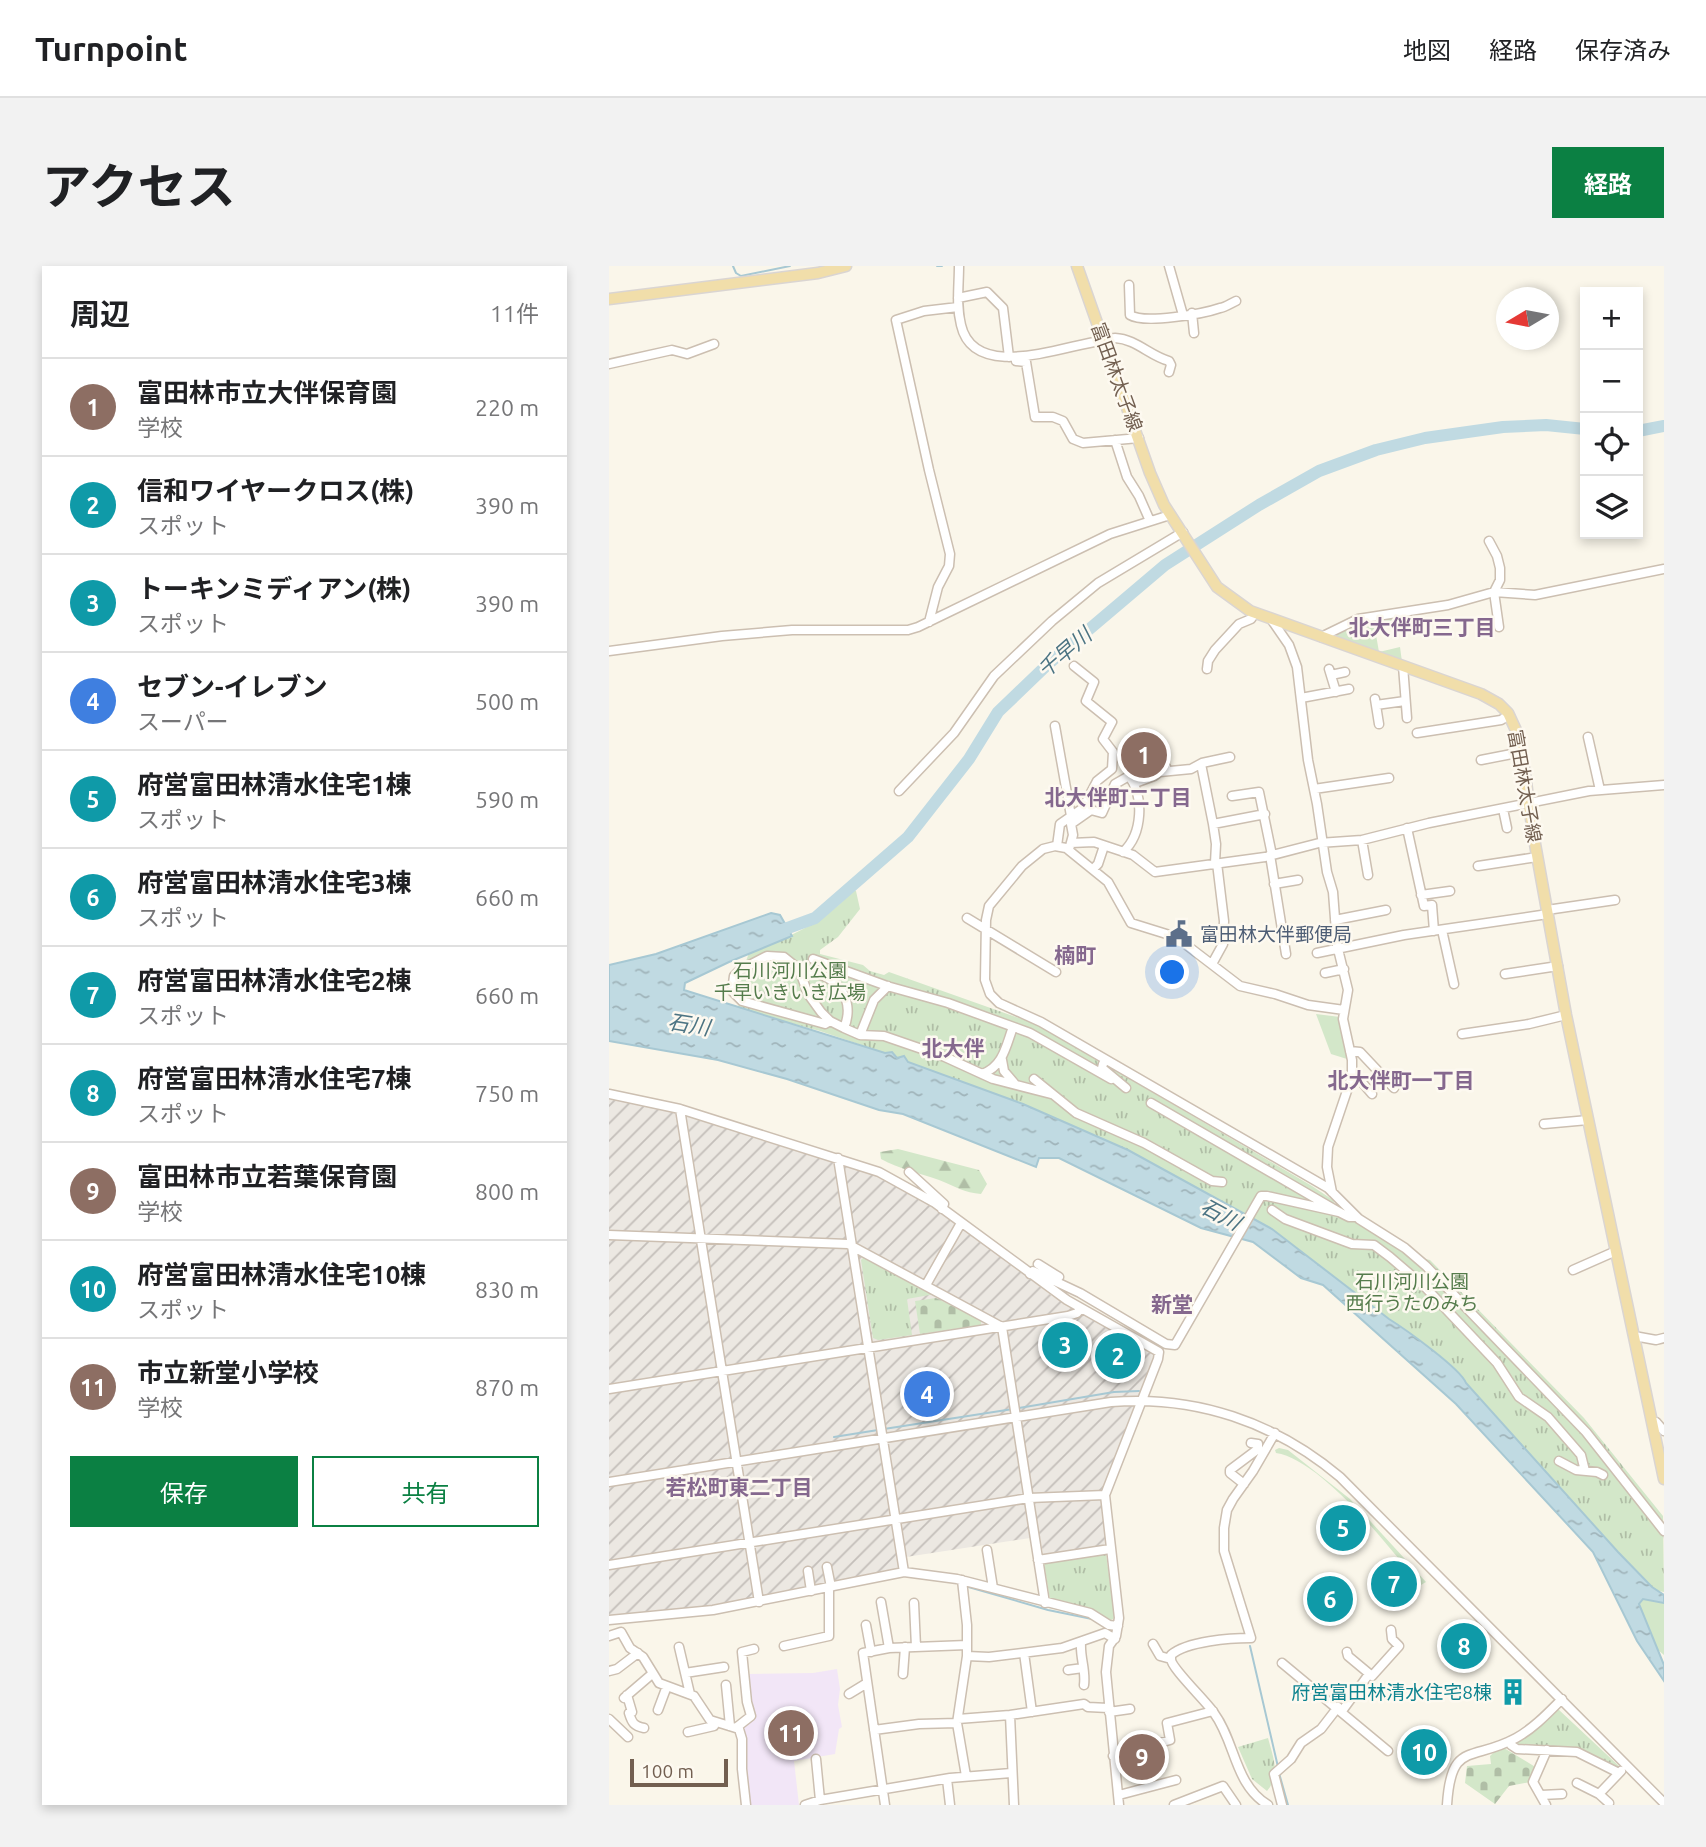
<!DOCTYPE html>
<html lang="ja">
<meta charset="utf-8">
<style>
body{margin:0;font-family:Ubuntu,"Noto Sans JP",sans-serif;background:#f2f2f2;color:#202124}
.controls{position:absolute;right:21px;top:21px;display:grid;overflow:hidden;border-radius:0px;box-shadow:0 4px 10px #0003}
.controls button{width:63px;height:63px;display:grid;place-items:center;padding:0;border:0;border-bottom:2px solid #e0e0e0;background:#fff;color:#202124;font:35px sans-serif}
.compass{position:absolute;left:887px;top:21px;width:63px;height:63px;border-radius:50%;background:#fff;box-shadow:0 4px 10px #0003;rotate:260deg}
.scale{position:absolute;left:21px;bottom:18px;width:98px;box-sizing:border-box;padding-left:7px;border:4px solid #725f50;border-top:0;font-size:19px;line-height:24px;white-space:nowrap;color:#725f50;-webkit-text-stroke:5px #fdf9f0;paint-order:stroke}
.you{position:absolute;left:564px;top:707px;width:24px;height:24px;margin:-18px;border:5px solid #fff;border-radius:50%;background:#1a73e8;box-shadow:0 0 0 10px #1a73e833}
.badge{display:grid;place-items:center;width:46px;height:46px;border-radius:50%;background:#0b8043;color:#fff;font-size:23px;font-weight:700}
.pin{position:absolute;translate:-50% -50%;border:4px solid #fff;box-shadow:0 2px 7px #0006}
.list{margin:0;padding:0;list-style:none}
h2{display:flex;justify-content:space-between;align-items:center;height:91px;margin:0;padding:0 28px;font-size:30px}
h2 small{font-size:23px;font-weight:400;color:#757577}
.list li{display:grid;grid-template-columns:46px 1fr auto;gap:21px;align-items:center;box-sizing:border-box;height:98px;padding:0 28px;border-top:2px solid #e0e0e0}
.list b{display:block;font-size:26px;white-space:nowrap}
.list p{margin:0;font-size:23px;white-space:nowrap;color:#757577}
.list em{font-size:23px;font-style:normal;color:#757577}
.actions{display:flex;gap:14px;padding:21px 28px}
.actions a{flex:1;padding:16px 0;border:2px solid #0b8043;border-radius:0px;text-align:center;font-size:24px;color:#0b8043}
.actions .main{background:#0b8043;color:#fff}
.icon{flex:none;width:38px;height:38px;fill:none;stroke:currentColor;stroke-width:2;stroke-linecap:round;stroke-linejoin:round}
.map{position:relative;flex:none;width:1055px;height:1539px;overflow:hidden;border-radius:0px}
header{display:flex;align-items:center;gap:42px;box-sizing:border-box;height:98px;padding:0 35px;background:#fff;border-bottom:2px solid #e0e0e0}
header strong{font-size:33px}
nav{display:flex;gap:38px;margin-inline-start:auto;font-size:24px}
.intro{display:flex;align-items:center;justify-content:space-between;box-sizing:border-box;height:168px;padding:0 42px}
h1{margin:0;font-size:49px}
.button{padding:18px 32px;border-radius:0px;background:#0b8043;color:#fff;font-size:24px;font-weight:700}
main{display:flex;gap:42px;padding:0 42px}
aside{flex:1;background:#fff;border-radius:0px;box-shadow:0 4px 10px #0003}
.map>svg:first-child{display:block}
</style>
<header>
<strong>Turnpoint</strong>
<nav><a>地図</a><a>経路</a><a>保存済み</a></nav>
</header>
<div class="intro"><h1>アクセス</h1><a class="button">経路</a></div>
<main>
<aside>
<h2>周辺<small>11件</small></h2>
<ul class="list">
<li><span class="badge" style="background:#8d6e63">1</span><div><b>富田林市立大伴保育園</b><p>学校</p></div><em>220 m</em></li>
<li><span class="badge" style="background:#0f9aa8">2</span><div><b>信和ワイヤークロス(株)</b><p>スポット</p></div><em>390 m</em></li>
<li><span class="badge" style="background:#0f9aa8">3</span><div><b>トーキンミディアン(株)</b><p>スポット</p></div><em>390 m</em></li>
<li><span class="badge" style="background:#3f7fe0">4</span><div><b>セブン-イレブン</b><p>スーパー</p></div><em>500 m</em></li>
<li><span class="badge" style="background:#0f9aa8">5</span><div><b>府営富田林清水住宅1棟</b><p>スポット</p></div><em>590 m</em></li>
<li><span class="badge" style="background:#0f9aa8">6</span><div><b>府営富田林清水住宅3棟</b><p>スポット</p></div><em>660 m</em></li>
<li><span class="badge" style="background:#0f9aa8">7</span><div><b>府営富田林清水住宅2棟</b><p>スポット</p></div><em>660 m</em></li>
<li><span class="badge" style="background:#0f9aa8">8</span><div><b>府営富田林清水住宅7棟</b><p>スポット</p></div><em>750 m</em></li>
<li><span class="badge" style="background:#8d6e63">9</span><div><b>富田林市立若葉保育園</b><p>学校</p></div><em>800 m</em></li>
<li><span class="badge" style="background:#0f9aa8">10</span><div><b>府営富田林清水住宅10棟</b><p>スポット</p></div><em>830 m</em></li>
<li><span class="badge" style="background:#8d6e63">11</span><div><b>市立新堂小学校</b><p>学校</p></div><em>870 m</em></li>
</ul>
<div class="actions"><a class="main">保存</a><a>共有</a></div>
</aside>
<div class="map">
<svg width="1055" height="1539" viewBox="0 0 1055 1539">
<defs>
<pattern id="industrial-furrows" width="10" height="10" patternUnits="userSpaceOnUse" patternTransform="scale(1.75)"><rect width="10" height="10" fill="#ece8e2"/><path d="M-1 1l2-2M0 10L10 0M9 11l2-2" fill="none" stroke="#c4bfba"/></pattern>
<pattern id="forest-firs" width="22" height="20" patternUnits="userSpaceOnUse" patternTransform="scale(1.75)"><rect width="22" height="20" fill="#d3e7c9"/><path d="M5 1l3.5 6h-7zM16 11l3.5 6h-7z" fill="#b0bea6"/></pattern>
<pattern id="cemetery-stones" width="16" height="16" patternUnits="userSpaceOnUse" patternTransform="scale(1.75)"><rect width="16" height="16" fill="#d3e7c9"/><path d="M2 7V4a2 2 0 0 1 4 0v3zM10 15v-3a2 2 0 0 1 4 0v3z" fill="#b0bea6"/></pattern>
<pattern id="park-tufts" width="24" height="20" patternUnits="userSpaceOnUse" patternTransform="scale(1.75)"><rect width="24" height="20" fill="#d3e7c9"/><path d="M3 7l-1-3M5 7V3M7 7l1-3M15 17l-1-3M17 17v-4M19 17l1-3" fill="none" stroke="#b0bea6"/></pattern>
<pattern id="water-ripples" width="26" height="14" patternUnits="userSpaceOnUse" patternTransform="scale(1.75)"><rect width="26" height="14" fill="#c0dae2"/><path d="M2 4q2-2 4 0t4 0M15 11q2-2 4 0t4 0" fill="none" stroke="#a0b4ba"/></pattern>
</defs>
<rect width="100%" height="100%" fill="#faf6ea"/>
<path fill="url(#industrial-furrows)" d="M 0,833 L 68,846 L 268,908 L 322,937 L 443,1030 L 547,1089 L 492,1226 L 498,1281 L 435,1291 L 431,1271 L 421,1272 L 297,1291 L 298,1304 L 102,1342 L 0,1352 Z"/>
<path fill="#f2e6f7" d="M 228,1403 L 231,1423 L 229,1439 L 233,1461 L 230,1463 L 226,1488 L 185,1495 L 190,1539 L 141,1539 L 135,1505 L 133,1460 L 145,1449 L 138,1408 L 204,1407 Z"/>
<path fill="#d3e7c9" d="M 787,351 L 787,357 L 766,363 L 770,386 L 791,381 L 793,396 L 723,371 L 745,360 Z
M 707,748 L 731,751 L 738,793 L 722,788 Z
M 670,1182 L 679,1184 L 741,1233 L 817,1316 L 812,1319 L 808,1316 C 781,1281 711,1193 667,1187 L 666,1184 Z
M 1034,1333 L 1055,1336 L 1055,1389 L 1049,1384 L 1029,1338 Z"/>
<path fill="url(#forest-firs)" d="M 289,883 L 370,904 L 378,918 L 372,928 C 356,927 345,920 330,914 C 311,907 290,903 272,893 L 271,886 Z"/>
<path fill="url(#cemetery-stones)" d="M 327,1032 L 372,1054 L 372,1059 L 311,1068 L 306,1035 Z
M 895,1482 L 928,1502 L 920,1513 L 921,1516 L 900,1520 L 886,1538 L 856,1517 L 858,1500 L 882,1498 L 881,1490 L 886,1485 Z"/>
<path fill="url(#park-tufts)" d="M 245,624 L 247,625 L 251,643 L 229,671 L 211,684 L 211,688 L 254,699 L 261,705 L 275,709 L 280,706 L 427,758 L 703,920 L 724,934 L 728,943 L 740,951 L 808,991 L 821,994 L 975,1152 L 1054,1250 L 1055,1326 L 1045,1324 L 1009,1286 L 857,1117 C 852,1104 796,1063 780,1053 L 663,963 L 519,884 L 414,838 L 288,792 L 283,786 L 276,787 L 211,765 L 130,743 L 125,710 L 137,695 L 140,687 C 181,670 214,658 245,624 Z
M 255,991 L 326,1028 L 298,1033 L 303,1069 L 269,1074 L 264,1072 L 252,994 Z
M 497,1288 L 506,1352 L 502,1354 L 476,1343 L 441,1334 L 435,1297 Z
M 949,1443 L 1011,1501 L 1009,1503 L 970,1483 L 909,1479 L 905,1477 L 936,1456 Z
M 659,1472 C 664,1491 672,1508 658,1525 L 643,1513 L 629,1481 Z"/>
<path fill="url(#water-ripples)" stroke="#a7c8d3" stroke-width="2" d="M 162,647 L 171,649 L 183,670 L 120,696 L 76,717 L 75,724 L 276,787 L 283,786 L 288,792 L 295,790 L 299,796 L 414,838 L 519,884 L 663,963 L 780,1053 C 796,1063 852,1103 857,1117 L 1009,1286 L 1043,1321 L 1055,1329 L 1055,1337 L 1034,1333 L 1030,1338 L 1055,1399 L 1055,1415 L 1028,1375 L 984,1286 L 847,1138 L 714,1019 L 692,1012 L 644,976 L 592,962 L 450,892 L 430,892 L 427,901 L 294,848 L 270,844 L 178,813 L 109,794 L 0,775 L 0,699 L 47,688 Z"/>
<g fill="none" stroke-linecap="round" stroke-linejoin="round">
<path stroke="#a7c8d3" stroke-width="2" d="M 124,0 L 127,7 L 132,10 L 181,0
M 328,0 L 333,0
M 410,1142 L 505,1126 L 530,1125
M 275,1163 L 404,1143
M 225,1171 L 269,1164
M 356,1320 L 439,1344 L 483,1353 L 504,1366
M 641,1380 L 669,1501
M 670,1507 L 679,1539"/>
<path stroke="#c0dae2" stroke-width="12" d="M 1029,165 L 1055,160
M 165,667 L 206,652 L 299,571 L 360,493 L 389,446 L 438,399 L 556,299 L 650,239 L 710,205 L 767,184 L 816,172 L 894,161 L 937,159 L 976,163"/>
<defs>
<path id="minor" d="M 350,0 C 350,20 347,39 352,59 C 365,116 454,80 491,75 C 496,74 501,72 506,72 C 527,73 541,90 560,95 L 562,99 L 560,106
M 560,0 L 574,49
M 520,19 L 521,49 C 535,58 594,48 611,42 C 617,41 622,37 627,35
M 349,32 L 378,26 L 394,42 L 400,91
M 583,47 L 585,67
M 407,95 L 417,96 L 426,151 L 444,151 L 454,155 L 464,173 L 474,177 L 530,172
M 0,98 L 63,84 L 78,88 L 105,78
M 506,174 L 518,211 L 530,230 L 541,255
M 880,275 L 888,290 L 891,302 L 891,314 L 885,326 L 890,361
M 662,353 L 680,379 L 688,401 L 699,494 L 708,538 L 718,606 L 724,626 L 728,679 L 739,724 L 734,753 L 743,794 L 743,810 L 719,881 L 718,901 L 723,926
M 320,356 L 329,321 L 340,300 L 341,288 L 320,204 L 287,54 L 315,45 L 349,41
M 712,371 L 749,353 L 839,339 L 885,326 L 926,329 L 1055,303
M 0,385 L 113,370 L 183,364 L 299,364 L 309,361 L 501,268 L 561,249
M 794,400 L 798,452
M 598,403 L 599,395 L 606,384 L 630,358 L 642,353 L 646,347
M 720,403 L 727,426
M 722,409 L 736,406
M 692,432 L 740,423
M 766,433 L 770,458
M 767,439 L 796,435
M 446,460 L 462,550
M 808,467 L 892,454 L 900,449
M 979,471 L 991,524
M 872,494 L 913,486
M 592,498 L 604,558 L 656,548
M 551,506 L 582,503 L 593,497 L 621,491
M 526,517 L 545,510 L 557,501
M 705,523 L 780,512
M 290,525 L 345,467 L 385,410 L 443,355 L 489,317 L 574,266
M 623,530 L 650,526 L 663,589
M 894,543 L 898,562
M 604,558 L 607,578 L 606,597
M 798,562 L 815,640 L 823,639 L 825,665
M 753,574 L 759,609
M 462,577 L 485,576 L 524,589 L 546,606 L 656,591 L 710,577 L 753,574 L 820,557 L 980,525 L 1055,519
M 448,580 L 451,558 L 474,542 L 488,515 L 503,503 L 504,486 L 494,473 L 503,456 L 477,435 L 485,416 L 465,400
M 461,580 L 464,569 L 462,558 L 482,544 L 493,547 L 506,518 L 520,510 C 535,530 534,568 514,586
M 661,589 L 677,688
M 869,600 L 928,591
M 484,603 L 489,598 L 495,580
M 665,618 L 689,614
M 812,629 L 841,625
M 938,644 L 1006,634
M 358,652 L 447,706
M 726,654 L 777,644
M 833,664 L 845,718
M 708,687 L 795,669 L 939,648
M 204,693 L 278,720 L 339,737 L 421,767 L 502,813
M 603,698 L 614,678 L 615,655 L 608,597
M 191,706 C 224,704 248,731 235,762
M 716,707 L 735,703
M 896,708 L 949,700
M 735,744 L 699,739 L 666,728 L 631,720 L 567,671 L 522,657 L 499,616 L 457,582 L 446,580 L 434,583 L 413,600 L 380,640 L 377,654 L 376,714 L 381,728 L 390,737 L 432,756 L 719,922 L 750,953 L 796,982 L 817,1000 L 977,1166 L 1055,1265
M 221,755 L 216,758 L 133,735 L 123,725 L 125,710 L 131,704 L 158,690 L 175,691 L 190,703 L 199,728 L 212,746 L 221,755 L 235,762 L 251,769 L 275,770 L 336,791 L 384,813 L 442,828
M 853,768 L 920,758 L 957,749
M 251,769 L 265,734 L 279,720
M 741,785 L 751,786 L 785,822
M 393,794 L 395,805 L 406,818
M 494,798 L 493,802 L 517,822
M 373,808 C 394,801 397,780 404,761
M 743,811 L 751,814 L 763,828
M 425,813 L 467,847 L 535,877 L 603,915 L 613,916
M 0,828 L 71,843 L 270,906 L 326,937 L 458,1034 L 550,1086 L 549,1093 L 496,1229 L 510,1352 L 507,1370 L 500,1380 L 497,1406 L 510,1539
M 542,837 L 730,946 L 740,951 L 746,951
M 71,843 L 150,1336
M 935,858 L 979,854
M 229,892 L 295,1306
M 300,906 L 335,938 L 333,943
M 663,944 L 676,953 L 743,978 L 765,979 L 781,991 L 816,1021 L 888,1097 L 910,1131 L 939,1151 L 972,1189 L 976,1205
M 0,969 L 239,978 L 393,1061 L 436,1337
M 429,998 L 450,1011
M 964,1004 L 1007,985
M 421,1008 L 424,1005 L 471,1027 L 557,1078 L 566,1079 L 652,930 L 658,930 L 730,946
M 317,1019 L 352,957
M 1025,1070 L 1047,1074 L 1055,1072
M 0,1123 L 459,1050 L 468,1047 L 472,1042
M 1043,1156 L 1047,1156 L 1055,1165
M 950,1195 L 967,1204 L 988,1206 L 994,1209
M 0,1216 L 502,1136 C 586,1129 666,1156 731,1211 L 1055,1537
M 635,1218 L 621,1207 L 621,1204 L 649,1183 L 649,1178 L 642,1177
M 378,1284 L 384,1322
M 429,1294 L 501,1283
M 0,1299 L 420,1232 L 496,1229
M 218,1301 L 222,1321
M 199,1305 L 202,1325
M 353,1314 L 358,1359 L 358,1390 L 348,1457 L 357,1510
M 272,1336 L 280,1382
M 305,1337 L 307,1381
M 0,1354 L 104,1344 L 295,1306 L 348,1313 L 481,1347 L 500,1359 L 509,1360
M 257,1359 L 262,1386
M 0,1370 L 12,1366 L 21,1382 L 34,1391 L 50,1417 L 85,1430 L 101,1454 L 130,1463 L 133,1473 L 133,1503 L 137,1539
M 472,1377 C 471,1392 477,1404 475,1419
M 544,1378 L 551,1390 L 562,1393
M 175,1380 L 220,1370 L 220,1321
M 70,1381 L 81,1428
M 738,1386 L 739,1390 L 763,1410 L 790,1380 L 783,1373 L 782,1364
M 415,1387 L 423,1446
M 358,1390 L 380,1391 L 453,1382 L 496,1367 L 506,1373
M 562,1393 L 562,1389 C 578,1375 622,1372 642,1372 L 615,1285 L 615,1262 L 618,1244 L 624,1233 L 644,1205 L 666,1167
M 562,1393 C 562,1402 597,1435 605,1447 C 627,1477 625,1518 659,1539
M 673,1397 L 779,1485
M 459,1404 L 474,1402
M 0,1405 L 8,1403 L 29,1387
M 76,1407 L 115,1401
M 294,1408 L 296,1381
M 117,1419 L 121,1460
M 240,1428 L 258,1417
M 18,1429 L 23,1446 L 20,1447 C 23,1457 25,1460 35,1462
M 15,1432 L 43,1408
M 49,1444 L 58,1420
M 733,1445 L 760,1408
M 500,1446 L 521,1443
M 401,1449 L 405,1539
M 0,1453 L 19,1471
M 349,1453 L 401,1449 L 475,1438 L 479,1441 L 499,1442
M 128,1461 L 142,1450 L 138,1436 L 133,1386 L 145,1383
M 265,1464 L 310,1458 L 348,1457
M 79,1466 L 105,1460 L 107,1456
M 901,1475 L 902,1479 L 908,1483 L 968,1486 L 1010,1507
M 504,1490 L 561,1474 L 558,1457 L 604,1445
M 207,1493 L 211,1534
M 338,1513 L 341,1539
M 968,1517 L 990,1528 L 1000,1537
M 990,1528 L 1012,1505
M 510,1529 L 567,1514
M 932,1529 L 953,1528
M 196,1539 L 211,1534 L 341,1512 L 402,1507
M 276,1539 L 254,1387 L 280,1382 L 358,1379
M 565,1539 L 614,1520 L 627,1539
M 673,1539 L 665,1508 L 682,1493 L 692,1477 L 712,1463 L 729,1441
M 838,1539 C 842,1474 863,1496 907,1472 C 925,1462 939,1447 953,1433
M 937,1539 L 924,1516 L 938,1484"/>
<path id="major" d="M 468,0 L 541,207 L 555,239 L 608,321 L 641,345 L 872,428 L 890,438 L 899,447 L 911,473 L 924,567 L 957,749 L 1055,1213
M 0,33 L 209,7 L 237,0"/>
</defs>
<use href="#minor" stroke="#ccbfb1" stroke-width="11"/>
<use href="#major" stroke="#dad5d2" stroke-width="13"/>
<use href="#minor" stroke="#fff" stroke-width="8"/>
<use href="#major" stroke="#f1deaa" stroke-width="10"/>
</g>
<defs>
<symbol id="civic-bare" viewBox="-9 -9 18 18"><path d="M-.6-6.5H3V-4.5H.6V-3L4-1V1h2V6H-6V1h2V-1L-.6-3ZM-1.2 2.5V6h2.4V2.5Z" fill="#5c6f8a" stroke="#fdf9f0" stroke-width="2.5" paint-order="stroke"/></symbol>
<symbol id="building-bare" viewBox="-9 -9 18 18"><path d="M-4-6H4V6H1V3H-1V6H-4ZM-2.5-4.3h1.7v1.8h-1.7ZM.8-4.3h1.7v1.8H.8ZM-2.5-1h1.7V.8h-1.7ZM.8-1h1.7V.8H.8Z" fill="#0f9aa8" stroke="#fdf9f0" stroke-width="2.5" paint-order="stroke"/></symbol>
</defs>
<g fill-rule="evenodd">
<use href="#civic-bare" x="551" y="649" width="38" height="38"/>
<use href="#building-bare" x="885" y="1407" width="38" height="38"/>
</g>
<g text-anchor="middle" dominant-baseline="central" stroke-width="5" stroke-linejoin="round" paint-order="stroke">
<g font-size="19" fill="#725f50" stroke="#fdf9f0">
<text transform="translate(508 111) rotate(70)">富田林太子線</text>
<text transform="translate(916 520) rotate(80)">富田林太子線</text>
</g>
<g font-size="19" fill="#4e5e75" stroke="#fdf9f0" text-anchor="start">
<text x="591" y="668">富田林大伴郵便局</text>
</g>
<g font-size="19" fill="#557c4c" stroke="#fdf9f0">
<text x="181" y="704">石川河川公園<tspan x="181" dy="22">千早いきいき広場</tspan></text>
<text x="803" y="1015">石川河川公園<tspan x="803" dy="22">西行うたのみち</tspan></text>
</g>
<g font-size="19" fill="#0d838f" stroke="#fdf9f0" text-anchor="end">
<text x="883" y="1426">府営富田林清水住宅8棟</text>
</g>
<g font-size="21" font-weight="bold" fill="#85688e" stroke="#fdf9f0">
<text x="813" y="361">北大伴町三丁目</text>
<text x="509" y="531">北大伴町二丁目</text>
<text x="466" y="689">楠町</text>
<text x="344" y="782">北大伴</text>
<text x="792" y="814">北大伴町一丁目</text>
<text x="563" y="1038">新堂</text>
<text x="130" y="1221">若松町東二丁目</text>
</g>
<g font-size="21" font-style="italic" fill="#4c7483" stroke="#fdf9f0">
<text transform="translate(455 386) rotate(-41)">千早川</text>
<text transform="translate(80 758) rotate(9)">石川</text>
<text transform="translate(612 948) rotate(28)">石川</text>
</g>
</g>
</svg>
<div class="controls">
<button>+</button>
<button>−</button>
<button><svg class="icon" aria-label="locate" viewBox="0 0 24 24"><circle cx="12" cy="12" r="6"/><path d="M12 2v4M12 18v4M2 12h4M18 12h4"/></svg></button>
<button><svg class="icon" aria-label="layers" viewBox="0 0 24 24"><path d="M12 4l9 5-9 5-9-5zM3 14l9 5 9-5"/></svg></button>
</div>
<svg class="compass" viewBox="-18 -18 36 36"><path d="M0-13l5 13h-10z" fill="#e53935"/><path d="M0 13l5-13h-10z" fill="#757577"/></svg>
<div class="scale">100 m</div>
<div class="you"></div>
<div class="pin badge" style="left:535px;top:489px;background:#8d6e63">1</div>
<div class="pin badge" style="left:509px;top:1090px;background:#0f9aa8">2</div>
<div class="pin badge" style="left:456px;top:1079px;background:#0f9aa8">3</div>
<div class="pin badge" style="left:318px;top:1128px;background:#3f7fe0">4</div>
<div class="pin badge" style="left:734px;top:1262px;background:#0f9aa8">5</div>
<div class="pin badge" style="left:721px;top:1333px;background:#0f9aa8">6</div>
<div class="pin badge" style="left:785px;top:1318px;background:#0f9aa8">7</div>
<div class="pin badge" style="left:855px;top:1380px;background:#0f9aa8">8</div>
<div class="pin badge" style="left:533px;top:1491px;background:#8d6e63">9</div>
<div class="pin badge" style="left:815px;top:1486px;background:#0f9aa8">10</div>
<div class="pin badge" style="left:182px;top:1467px;background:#8d6e63">11</div>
</div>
</main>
